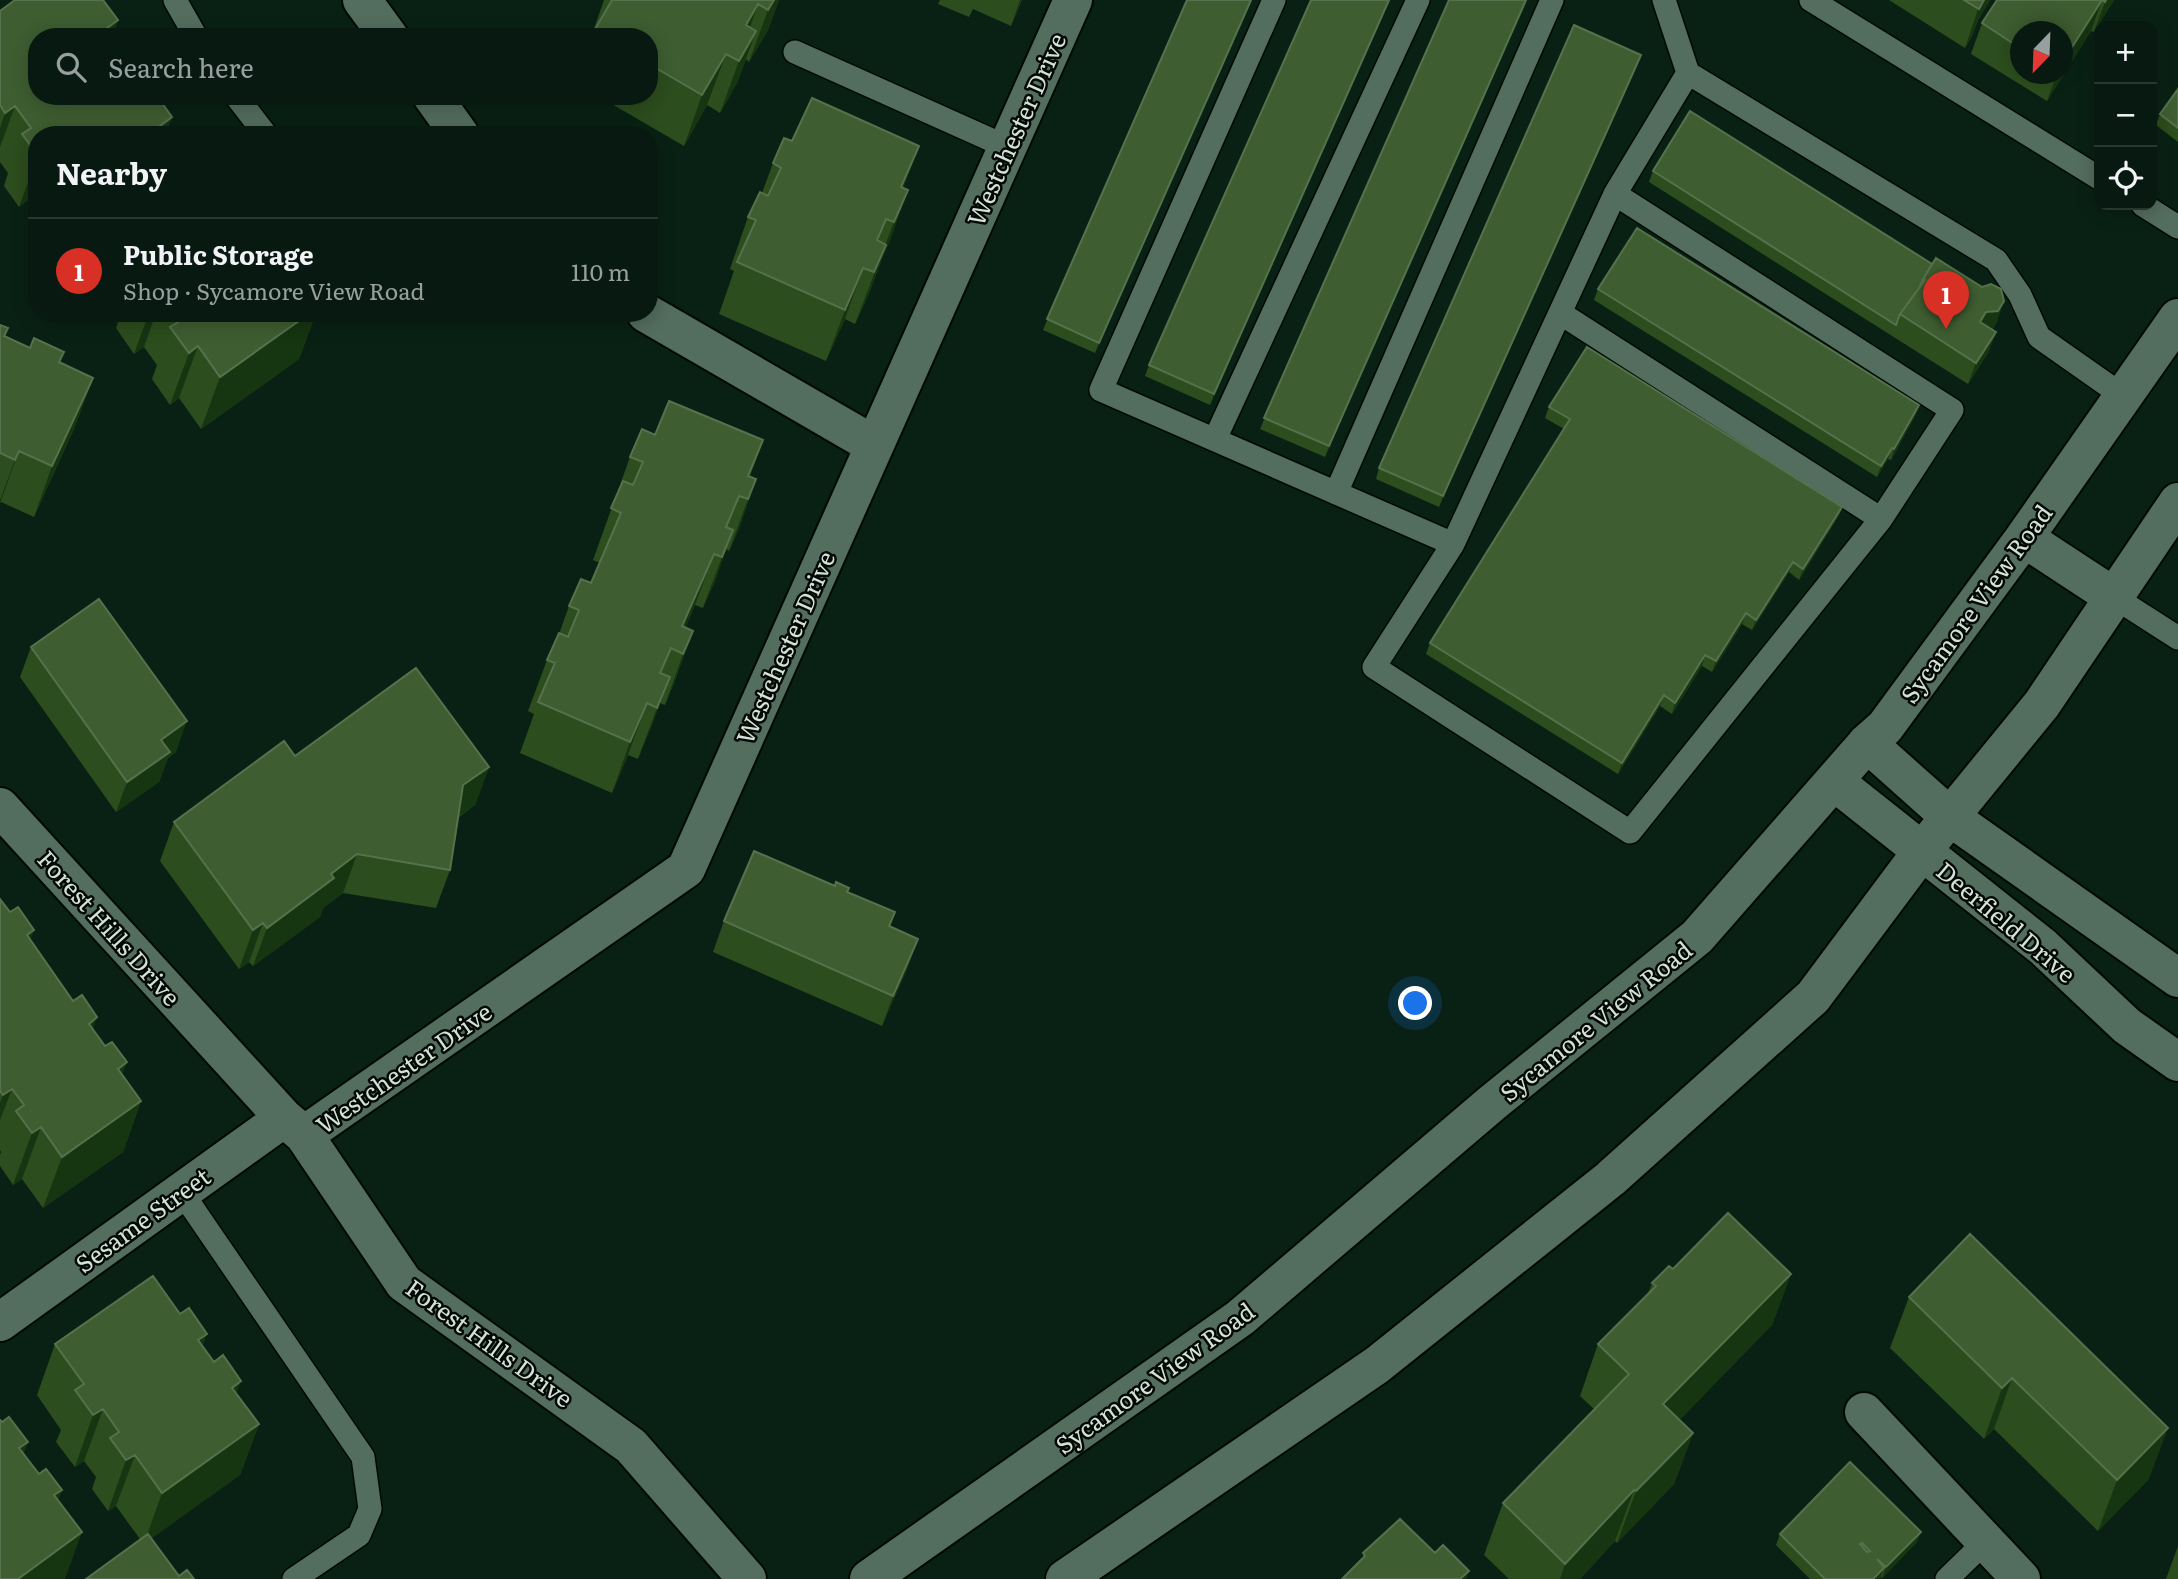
<!DOCTYPE html>
<meta charset="utf-8">
<style>
body{margin:0;font-family:Literata,serif;background:#15261e;color:#f1f3f6}
.controls{position:absolute;right:21px;top:21px;display:grid;overflow:hidden;border-radius:14px;box-shadow:0 4px 18px #0003}
.controls button{width:63px;height:63px;display:grid;place-items:center;padding:0;border:0;border-bottom:2px solid #283830;background:#071910;color:#f1f3f6;font:35px sans-serif}
.compass{position:absolute;left:2010px;top:21px;width:63px;height:63px;border-radius:50%;background:#071910;box-shadow:0 4px 18px #0003;rotate:203deg}
.you{position:absolute;left:1416px;top:1004px;width:24px;height:24px;margin:-18px;border:5px solid #fff;border-radius:50%;background:#1a73e8;box-shadow:0 0 0 10px #1a73e833}
.badge{display:grid;place-items:center;width:46px;height:46px;border-radius:50%;background:#d93025;color:#fff;font-size:23px;font-weight:700}
.pin{position:absolute;translate:-50% -58px;filter:drop-shadow(0 2px 4px #0008)}
.pin::after{content:'';position:absolute;top:37px;width:24px;height:21px;background:inherit;clip-path:polygon(0 0,100% 0,50% 100%)}
.list{margin:0;padding:0;list-style:none}
h2{display:flex;justify-content:space-between;align-items:center;height:91px;margin:0;padding:0 28px;font-size:30px}
h2 small{font-size:23px;font-weight:400;color:#98a09f}
.list li{display:grid;grid-template-columns:46px 1fr auto;gap:21px;align-items:center;box-sizing:border-box;height:105px;padding:0 28px;border-top:2px solid #283830}
.list b{display:block;font-size:26px;white-space:nowrap}
.list p{margin:0;font-size:23px;white-space:nowrap;color:#98a09f}
.list em{font-size:23px;font-style:normal;color:#98a09f}
.icon{flex:none;width:38px;height:38px;fill:none;stroke:currentColor;stroke-width:2;stroke-linecap:round;stroke-linejoin:round}
.map{position:relative;flex:none;width:2178px;height:1579px;overflow:hidden}
.search{position:absolute;background:#071910;box-shadow:0 4px 18px #0003;left:28px;top:28px;width:630px;height:77px;display:flex;align-items:center;gap:18px;box-sizing:border-box;padding:0 24px;border-radius:28px;color:#98a09f;font-size:26px}
.panel{position:absolute;background:#071910;box-shadow:0 4px 18px #0003;left:28px;top:126px;width:630px;height:196px;border-radius:28px}
.map>svg:first-child{display:block}
</style>
<div class="map">
<svg width="2178" height="1579" viewBox="0 0 2178 1579">
<rect width="100%" height="100%" fill="#092115"/>
<g fill="none" stroke-linecap="round" stroke-linejoin="round">
<defs>
<path id="lane" d="M 175,0 L 196,37
M 1274,0 L 1101,390 L 1453,544 L 1615,194 L 1688,73
M 1664,0 L 1688,73 L 1996,260 L 2020,295 L 2039,337 L 2123,396
M 1811,0 L 2099,178
M 795,52 L 1007,147
M 236,96 L 266,135
M 2143,205 L 2178,227
M 1560,313 L 1881,519 L 1952,410 L 1615,194
M 1215,439 L 1418,0
M 1336,493 L 1552,0
M 1453,544 L 1374,667 L 1630,832 L 1881,519
M 2114,597 L 2178,638
M 181,1191 L 363,1457 L 370,1509 L 359,1535 L 294,1579
M 1947,1579 L 1985,1542"/>
<path id="street" d="M 362,0 L 389,37
M 432,96 L 460,135
M 646,313 L 874,445
M 1867,743 L 1950,817 L 2178,978
M 1835,782 L 2043,947 L 2127,1026 L 2178,1062
M 0,807 L 284,1118 L 304,1135 L 404,1283 L 631,1446 L 747,1579
M 304,1135 L 686,869 L 1073,0
M 0,1322 L 284,1118
M 1864,1412 L 2021,1579"/>
<path id="secondary" d="M 2024,538 L 2114,597
M 869,1579 L 1240,1318 L 1492,1103 L 1697,937 L 1867,743 L 1885,727 L 2024,538 L 2178,318
M 1065,1579 L 1377,1365 L 1610,1179 L 1813,997 L 1922,851 L 2042,704 L 2178,502"/>
</defs>
<use href="#lane" stroke="#000a03" stroke-width="26"/>
<use href="#street" stroke="#000a03" stroke-width="42"/>
<use href="#secondary" stroke="#000a03" stroke-width="42"/>
<use href="#lane" stroke="#536d5e" stroke-width="23"/>
<use href="#street" stroke="#536d5e" stroke-width="38"/>
<use href="#secondary" stroke="#536d5e" stroke-width="38"/>
</g>
<path fill="#2c4d1d" fill-rule="evenodd" d="M 604,0 L 779,0 L 768,30 L 749,62 L 746,59 L 737,83 L 720,113 L 707,105 L 684,146 L 598,96 L 649,96 L 649,37 L 591,37 Z
M 940,0 L 1022,0 L 1011,26 L 973,9 L 969,17 L 938,4 Z
M 1187,0 L 1252,0 L 1095,353 L 1043,330 Z
M 1390,0 L 1210,405 L 1145,376 L 1149,365 Z
M 1449,0 L 1527,0 L 1325,457 L 1260,429 Z
M 1889,0 L 1990,0 L 1978,20 L 1972,36 L 1965,48 Z
M 1997,0 L 2114,0 L 2094,32 L 2091,31 L 2047,101 L 1971,54 L 1982,23 ZM 2020,32 L 2062,74 L 2020,74 Z
M 0,11 L 118,20 L 112,36 L 37,135 L 37,213 L 28,200 L 19,207 L 4,186 L 8,173 L 0,162 Z
M 1637,66 L 1439,507 L 1376,479 L 1379,468 Z
M 2178,89 L 2178,142 L 2156,125 L 2160,114 Z
M 1690,111 L 1997,322 L 1992,330 L 1996,332 L 1988,353 L 1968,384 L 1649,182 L 1653,171 Z
M 792,141 L 919,146 L 903,188 L 908,190 L 868,296 L 855,324 L 845,319 L 826,361 L 719,314 L 734,271 L 730,269 L 748,217 L 762,193 L 773,163 Z
M 1598,289 L 1919,405 L 1915,416 L 1891,460 L 1888,459 L 1877,477 L 1594,300 Z
M 118,313 L 316,313 L 299,359 L 201,429 L 179,398 L 170,405 L 152,379 L 157,365 L 144,347 L 134,354 L 116,328 L 120,317 Z
M 0,325 L 5,336 L 30,348 L 64,352 L 60,363 L 93,378 L 74,429 L 34,517 L 1,502 L 0,503 Z
M 1549,407 L 1842,507 L 1838,517 L 1799,580 L 1789,572 L 1752,630 L 1742,624 L 1712,672 L 1702,666 L 1672,714 L 1660,706 L 1618,774 L 1426,654 L 1430,643 L 1564,429 L 1545,418 Z
M 655,435 L 763,440 L 750,476 L 756,479 L 738,531 L 729,551 L 726,549 L 703,608 L 695,605 L 685,628 L 693,631 L 674,683 L 665,705 L 660,703 L 638,759 L 628,755 L 612,793 L 520,753 L 534,714 L 528,711 L 547,660 L 559,634 L 569,606 L 591,583 L 600,563 L 593,560 L 630,457 Z
M 31,647 L 176,752 L 168,758 L 159,782 L 116,812 L 20,677 Z
M 295,756 L 489,767 L 475,805 L 459,817 L 450,870 L 436,908 L 343,893 L 323,908 L 320,917 L 253,966 L 249,962 L 239,969 L 160,861 L 174,822 Z
M 847,892 L 895,912 L 890,927 L 918,939 L 907,969 L 882,1026 L 713,952 L 724,921 Z
M 0,899 L 93,1029 L 122,1074 L 141,1101 L 123,1152 L 43,1208 L 22,1179 L 13,1185 L 0,1166 L 0,1155 L 1,1152 L 0,1150 Z
M 1673,1269 L 1791,1274 L 1772,1325 L 1679,1420 L 1693,1433 L 1674,1484 L 1617,1543 L 1615,1541 L 1580,1579 L 1509,1579 L 1484,1555 L 1503,1503 L 1594,1409 L 1580,1396 L 1598,1344 L 1648,1294 L 1652,1283 Z
M 1909,1297 L 2149,1479 L 2098,1531 L 1994,1429 L 1984,1439 L 1890,1348 Z
M 55,1344 L 203,1346 L 259,1424 L 240,1475 L 151,1538 L 179,1576 L 194,1579 L 86,1579 L 140,1539 L 116,1506 L 108,1511 L 92,1489 L 96,1477 L 84,1461 L 75,1467 L 56,1442 L 61,1430 L 37,1395 Z
M 1780,1534 L 1917,1542 L 1882,1578 L 1881,1577 L 1880,1579 L 1810,1579 L 1776,1545 Z
M 2178,1546 L 2178,1579 L 2166,1579 Z"/>
<path fill="#163511" d="M 774,0 L 779,0 L 768,30 L 749,62 L 768,10 Z
M 1020,0 L 1022,0 L 1011,26 Z
M 1251,0 L 1252,0 L 1095,353 L 1099,343 Z
M 1389,0 L 1390,0 L 1210,405 L 1214,394 Z
M 1526,0 L 1527,0 L 1325,457 L 1329,446 Z
M 1981,0 L 1990,0 L 1978,20 L 1972,36 L 1965,48 Z
M 2102,0 L 2091,31 L 2047,101 L 2057,74 L 2062,74 L 2062,63 Z
M 2106,0 L 2114,0 L 2094,32 L 2105,2 Z
M 758,4 L 740,56 L 746,25 Z
M 118,20 L 111,37 L 106,29 Z
M 756,31 L 737,83 L 720,113 L 739,61 Z
M 726,54 L 707,105 L 684,146 L 702,95 Z
M 1641,55 L 1637,66 L 1439,507 L 1443,496 Z
M 15,106 L 0,147 L 0,128 L 5,113 Z
M 172,117 L 166,135 L 148,135 Z
M 919,146 L 900,197 L 901,187 Z
M 37,158 L 37,176 L 28,200 L 19,207 Z
M 908,190 L 890,241 L 880,264 L 868,296 L 855,324 L 894,222 Z
M 863,268 L 845,319 L 826,361 L 845,310 Z
M 2004,301 L 1997,322 L 1990,332 L 1980,322 L 1986,312 Z
M 149,313 L 156,313 L 144,347 L 134,354 Z
M 310,313 L 316,313 L 299,359 L 201,429 L 220,377 Z
M 1996,332 L 1988,353 L 1968,384 L 1976,363 Z
M 198,346 L 179,398 L 170,405 L 189,353 Z
M 93,378 L 74,429 L 34,517 L 52,466 Z
M 1919,405 L 1915,416 L 1891,460 L 1894,449 Z
M 763,440 L 744,492 L 748,476 Z
M 1892,448 L 1888,459 L 1877,477 L 1881,466 Z
M 19,451 L 0,503 L 0,500 L 15,460 Z
M 756,479 L 738,531 L 729,551 L 748,499 Z
M 1842,507 L 1838,517 L 1799,580 L 1803,569 Z
M 733,530 L 715,582 L 703,608 L 722,557 Z
M 714,554 L 695,605 L 675,650 L 682,626 Z
M 1793,562 L 1789,572 L 1752,630 L 1756,620 Z
M 1746,613 L 1742,624 L 1712,672 L 1716,661 Z
M 693,631 L 674,683 L 665,705 L 683,654 Z
M 1705,655 L 1702,666 L 1672,714 L 1675,703 Z
M 670,677 L 651,728 L 638,759 L 657,708 Z
M 1664,695 L 1660,706 L 1618,774 L 1622,763 Z
M 647,703 L 628,755 L 612,793 L 630,742 Z
M 187,721 L 176,752 L 168,758 L 159,782 L 116,812 L 127,782 L 161,740 Z
M 489,767 L 475,805 L 449,823 L 463,785 Z
M 357,854 L 343,893 L 323,908 L 320,917 L 253,966 L 267,928 L 331,874 Z
M 263,923 L 249,962 L 239,969 L 253,930 Z
M 34,930 L 16,981 L 27,935 Z
M 918,939 L 907,969 L 882,1026 L 893,996 Z
M 97,1017 L 79,1069 L 89,1024 Z
M 127,1062 L 108,1114 L 118,1069 Z
M 12,1089 L 0,1120 L 0,1103 L 3,1095 Z
M 141,1101 L 123,1152 L 43,1208 L 62,1157 Z
M 41,1127 L 22,1179 L 13,1185 L 32,1133 Z
M 1791,1274 L 1772,1325 L 1645,1456 L 1663,1404 Z
M 207,1334 L 189,1385 L 198,1340 Z
M 2012,1378 L 1994,1429 L 1984,1439 L 2002,1388 Z
M 241,1381 L 222,1433 L 232,1388 Z
M 103,1409 L 84,1461 L 75,1467 L 93,1415 Z
M 259,1424 L 240,1475 L 144,1544 L 162,1493 Z
M 2168,1428 L 2149,1479 L 2098,1531 L 2117,1480 Z
M 1693,1433 L 1674,1484 L 1617,1543 L 1636,1491 Z
M 28,1442 L 9,1493 L 19,1448 Z
M 135,1455 L 116,1506 L 108,1511 L 126,1460 Z
M 62,1490 L 43,1541 L 54,1495 Z
M 1634,1490 L 1615,1541 L 1580,1579 L 1560,1579 L 1565,1564 Z
M 82,1532 L 65,1579 L 18,1579 Z
M 1921,1532 L 1917,1542 L 1882,1578 L 1886,1567 Z
M 1884,1568 L 1880,1579 L 1873,1579 Z
M 1469,1571 L 1466,1579 L 1460,1579 Z"/>
<path fill="#3e5d31" stroke="#55724c" stroke-width="2" fill-rule="evenodd" d="M 15,0 L 103,0 L 118,20 L 106,29 L 112,37 L 37,37 L 37,96 L 157,96 L 172,117 L 148,135 L 37,135 L 37,154 L 22,134 L 31,128 L 15,106 L 5,113 L 0,105 L 0,11 Z
M 612,0 L 774,0 L 768,10 L 758,4 L 746,25 L 756,31 L 739,61 L 726,54 L 702,95 L 649,64 L 649,37 L 603,37 L 594,31 Z
M 1187,0 L 1251,0 L 1099,343 L 1047,319 Z
M 1311,0 L 1389,0 L 1214,394 L 1149,365 Z
M 1449,0 L 1526,0 L 1329,446 L 1264,418 Z
M 1964,0 L 1984,0 L 1979,9 Z
M 1997,0 L 2106,0 L 2105,2 L 2102,0 L 2062,63 L 2062,32 L 2020,32 L 2020,48 L 1982,23 Z
M 1574,25 L 1641,55 L 1443,496 L 1379,468 Z
M 2178,89 L 2178,128 L 2160,114 Z
M 812,98 L 919,146 L 901,187 L 908,190 L 894,222 L 886,219 L 877,240 L 886,245 L 874,272 L 863,268 L 845,310 L 737,262 L 756,220 L 748,217 L 760,192 L 768,196 L 781,168 L 773,163 L 784,138 L 792,141 Z
M 1690,111 L 1932,264 L 1923,279 L 1919,288 L 1900,314 L 1896,325 L 1653,171 Z
M 1637,228 L 1919,405 L 1894,449 L 1892,448 L 1881,466 L 1598,289 Z
M 1936,258 L 1982,287 L 1991,284 L 2001,289 L 2004,301 L 1998,311 L 1986,312 L 1980,322 L 1996,332 L 1976,363 L 1900,314 L 1925,280 L 1923,279 Z
M 175,313 L 310,313 L 220,377 L 198,346 L 189,353 L 170,327 L 180,321 Z
M 0,325 L 8,328 L 4,336 L 30,348 L 34,338 L 64,352 L 59,362 L 93,378 L 52,466 L 19,451 L 15,460 L 0,453 Z
M 1587,347 L 1842,507 L 1803,569 L 1793,562 L 1756,620 L 1746,613 L 1716,661 L 1705,655 L 1675,703 L 1664,695 L 1622,763 L 1430,643 L 1570,419 L 1549,407 Z
M 669,401 L 763,440 L 748,476 L 756,479 L 748,499 L 739,496 L 726,527 L 733,530 L 722,557 L 714,554 L 682,626 L 693,631 L 683,654 L 671,648 L 660,673 L 670,677 L 657,708 L 647,703 L 630,742 L 538,702 L 555,663 L 547,660 L 559,633 L 568,637 L 579,610 L 569,606 L 581,579 L 591,583 L 621,513 L 611,508 L 623,481 L 633,485 L 643,462 L 630,457 L 642,429 L 655,435 Z
M 99,599 L 187,721 L 161,740 L 170,752 L 127,782 L 31,647 Z
M 416,668 L 489,767 L 463,785 L 450,870 L 357,854 L 331,874 L 334,878 L 267,928 L 263,923 L 253,930 L 174,822 L 284,741 L 295,756 Z
M 754,851 L 835,886 L 836,882 L 849,888 L 847,892 L 895,912 L 889,926 L 918,939 L 893,996 L 724,921 Z
M 0,899 L 10,912 L 18,907 L 34,930 L 27,935 L 73,1001 L 82,995 L 97,1017 L 89,1024 L 105,1046 L 112,1042 L 127,1062 L 118,1069 L 141,1101 L 62,1157 L 41,1127 L 32,1133 L 16,1111 L 24,1105 L 12,1089 L 3,1095 L 0,1091 Z
M 1728,1213 L 1791,1274 L 1663,1404 L 1693,1433 L 1636,1491 L 1634,1490 L 1565,1564 L 1503,1503 L 1629,1374 L 1598,1344 L 1656,1286 L 1652,1283 L 1669,1266 L 1673,1269 Z
M 1970,1234 L 2168,1428 L 2117,1480 L 2012,1378 L 2002,1388 L 1909,1297 Z
M 153,1276 L 180,1314 L 189,1308 L 207,1334 L 198,1340 L 214,1362 L 223,1355 L 241,1381 L 232,1388 L 259,1424 L 162,1493 L 135,1455 L 126,1460 L 110,1438 L 119,1432 L 103,1409 L 93,1415 L 75,1390 L 84,1384 L 55,1344 Z
M 9,1417 L 28,1442 L 19,1448 L 39,1474 L 46,1469 L 62,1490 L 54,1495 L 82,1532 L 18,1579 L 0,1579 L 0,1420 L 2,1422 Z
M 1850,1462 L 1921,1532 L 1886,1567 L 1877,1559 L 1884,1568 L 1873,1579 L 1825,1579 L 1780,1534 ZM 1862,1543 L 1870,1551 L 1867,1552 L 1860,1544 Z
M 1400,1519 L 1435,1553 L 1443,1545 L 1469,1571 L 1460,1579 L 1342,1579 L 1365,1556 L 1363,1553 Z
M 148,1534 L 179,1576 L 187,1570 L 194,1579 L 86,1579 Z"/>
<g text-anchor="middle" dominant-baseline="central" stroke-width="5" stroke-linejoin="round" paint-order="stroke">
<g font-size="24" fill="#d4e2d9" stroke="#020804">
<text transform="translate(1015 129) rotate(-66)">Westchester Drive</text>
<text transform="translate(1975 603) rotate(-54)">Sycamore View Road</text>
<text transform="translate(784 647) rotate(-66)">Westchester Drive</text>
<text transform="translate(2007 921) rotate(40)">Deerfield Drive</text>
<text transform="translate(110 927) rotate(48)">Forest Hills Drive</text>
<text transform="translate(1595 1020) rotate(-39)">Sycamore View Road</text>
<text transform="translate(403 1067) rotate(-35)">Westchester Drive</text>
<text transform="translate(142 1219) rotate(-36)">Sesame Street</text>
<text transform="translate(490 1342) rotate(36)">Forest Hills Drive</text>
<text transform="translate(1154 1377) rotate(-36)">Sycamore View Road</text>
</g>
</g>
</svg>
<div class="controls">
<button>+</button>
<button>−</button>
<button><svg class="icon" aria-label="locate" viewBox="0 0 24 24"><circle cx="12" cy="12" r="6"/><path d="M12 2v4M12 18v4M2 12h4M18 12h4"/></svg></button>
</div>
<svg class="compass" viewBox="-18 -18 36 36"><path d="M0-13l5 13h-10z" fill="#e53935"/><path d="M0 13l5-13h-10z" fill="#98a09f"/></svg>
<div class="you"></div>
<div class="pin badge" style="left:1946px;top:329px">1</div>
<div class="search"><svg class="icon" aria-label="search" viewBox="0 0 24 24"><circle cx="10" cy="10" r="6"/><path d="M15 15l6 6"/></svg>Search here</div>
<section class="panel">
<h2>Nearby<small></small></h2>
<ul class="list">
<li><span class="badge">1</span><div><b>Public Storage</b><p>Shop · Sycamore View Road</p></div><em>110 m</em></li>
</ul>
</section>
</div>
